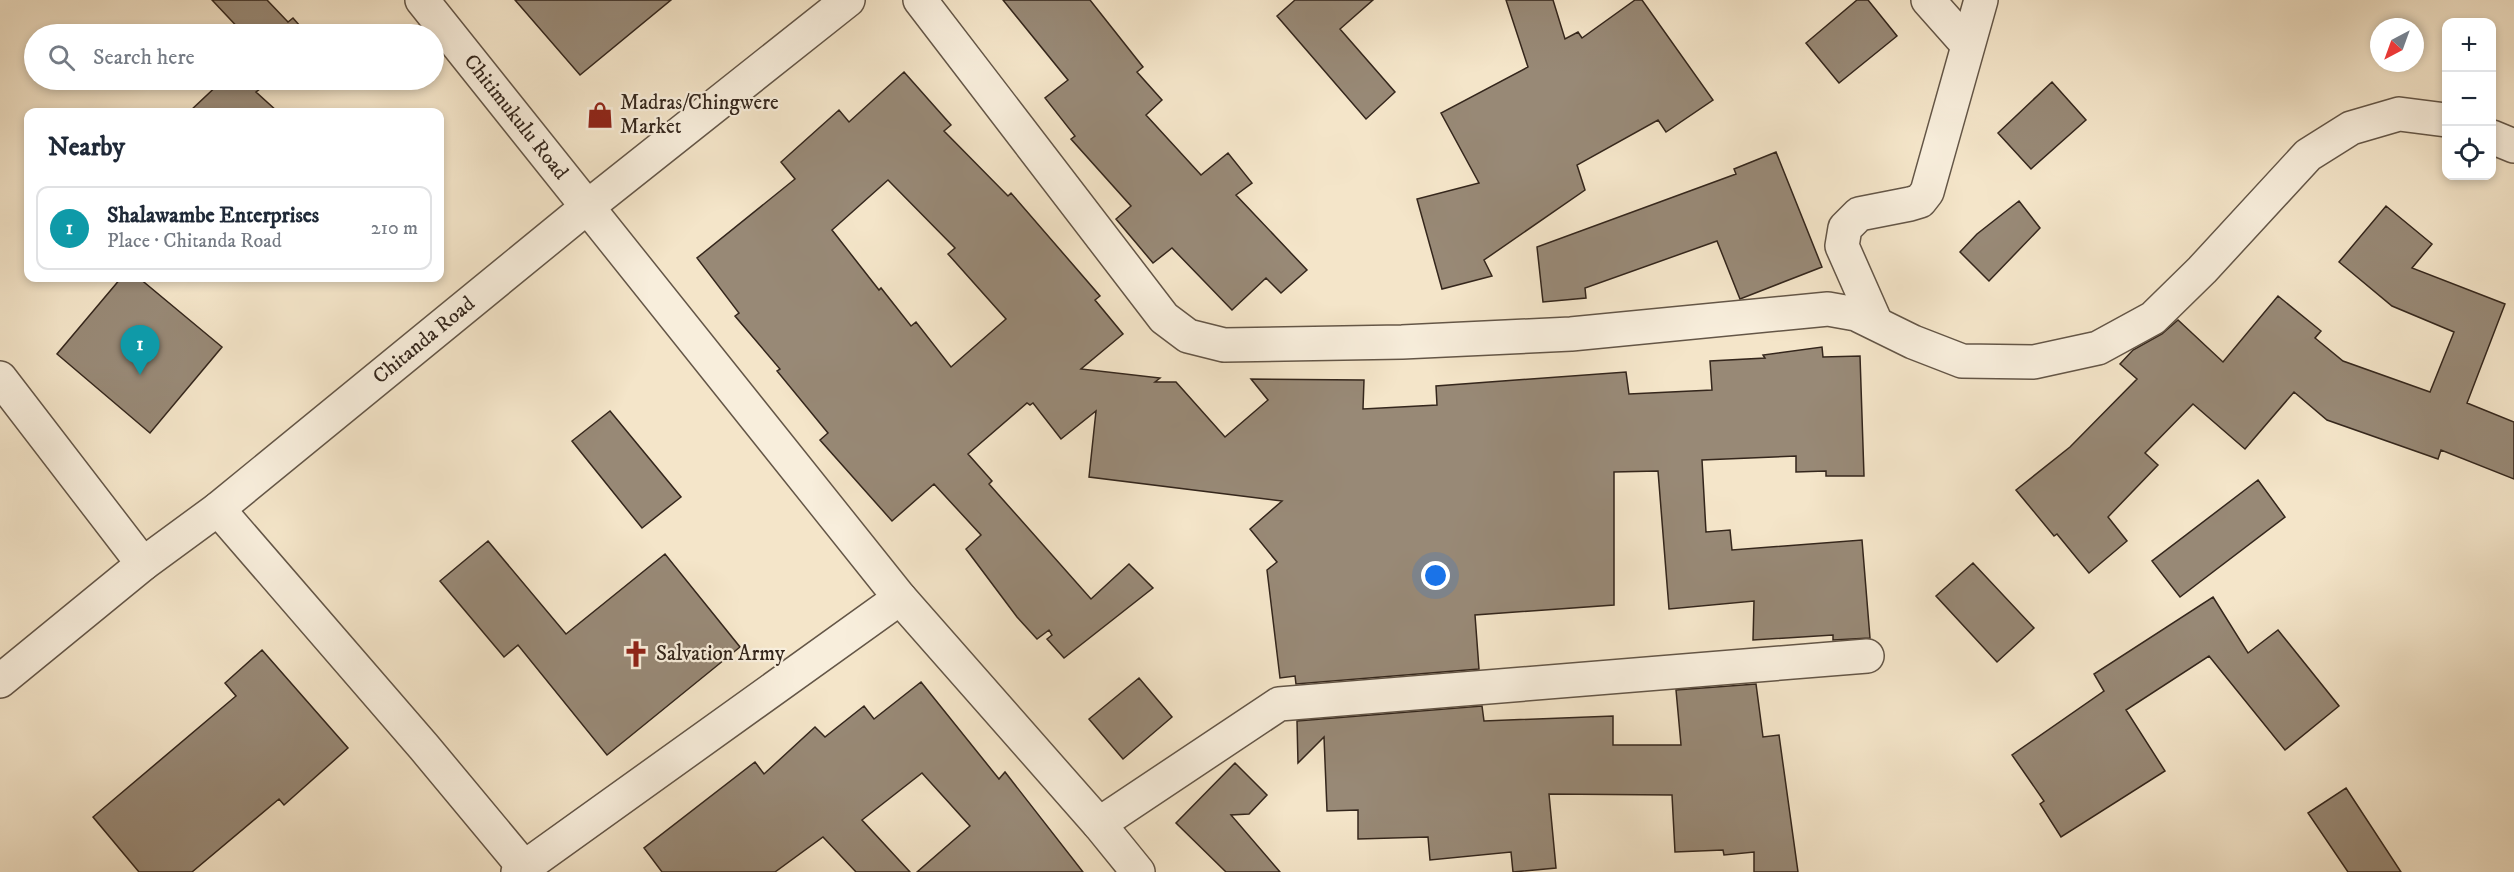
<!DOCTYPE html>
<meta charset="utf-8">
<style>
body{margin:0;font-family:"IM FELL DW Pica",serif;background:#f6f6f7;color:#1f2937}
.controls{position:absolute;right:18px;top:18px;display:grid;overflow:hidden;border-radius:12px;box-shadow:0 3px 9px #0003}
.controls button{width:54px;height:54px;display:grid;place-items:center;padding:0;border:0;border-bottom:2px solid #e0e1e3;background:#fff;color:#1f2937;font:30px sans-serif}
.compass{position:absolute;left:2370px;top:18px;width:54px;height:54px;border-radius:50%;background:#fff;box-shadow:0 3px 9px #0003;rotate:221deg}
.you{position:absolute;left:1436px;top:576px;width:21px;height:21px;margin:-15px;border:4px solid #fff;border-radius:50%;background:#1a73e8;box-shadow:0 0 0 9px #1a73e833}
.badge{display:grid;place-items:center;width:39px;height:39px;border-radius:50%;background:#1a73e8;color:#fff;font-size:20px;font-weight:700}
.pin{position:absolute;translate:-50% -50px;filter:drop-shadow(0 2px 3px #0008)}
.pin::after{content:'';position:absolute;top:32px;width:21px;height:18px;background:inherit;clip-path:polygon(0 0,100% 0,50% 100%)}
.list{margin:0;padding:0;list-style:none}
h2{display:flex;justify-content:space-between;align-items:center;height:78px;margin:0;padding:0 24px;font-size:26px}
h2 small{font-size:20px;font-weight:400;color:#747a83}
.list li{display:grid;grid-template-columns:39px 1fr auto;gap:18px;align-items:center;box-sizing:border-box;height:84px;margin:0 12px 12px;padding:0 12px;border:2px solid #e0e1e3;border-radius:12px}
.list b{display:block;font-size:22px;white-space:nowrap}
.list p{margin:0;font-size:20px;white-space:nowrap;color:#747a83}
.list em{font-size:20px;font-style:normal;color:#747a83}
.icon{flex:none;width:33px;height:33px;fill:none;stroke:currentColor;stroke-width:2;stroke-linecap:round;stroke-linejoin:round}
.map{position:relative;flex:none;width:2514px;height:872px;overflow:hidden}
.search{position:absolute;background:#fff;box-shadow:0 3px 9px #0003;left:24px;top:24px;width:420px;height:66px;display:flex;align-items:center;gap:15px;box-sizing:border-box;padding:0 21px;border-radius:33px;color:#747a83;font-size:22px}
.panel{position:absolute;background:#fff;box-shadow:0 3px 9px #0003;left:24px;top:108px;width:420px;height:174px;border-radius:12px}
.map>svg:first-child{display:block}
</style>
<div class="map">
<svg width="2514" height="872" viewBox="0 0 2514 872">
<rect width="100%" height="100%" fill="#f4e5c9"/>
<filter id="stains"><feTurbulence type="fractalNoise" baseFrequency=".00333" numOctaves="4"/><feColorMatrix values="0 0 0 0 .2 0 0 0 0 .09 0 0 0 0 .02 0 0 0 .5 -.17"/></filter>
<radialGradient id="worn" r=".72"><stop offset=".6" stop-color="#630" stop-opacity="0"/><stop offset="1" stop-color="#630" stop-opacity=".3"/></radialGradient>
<path fill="#988976" stroke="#34261c" stroke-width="1.5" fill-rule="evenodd" d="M 212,0 L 267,0 L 288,22 L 293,18 L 307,34 L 244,34 Z
M 515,0 L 671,0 L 580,75 Z
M 1003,0 L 1090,0 L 1143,67 L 1137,72 L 1162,100 L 1146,115 L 1201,175 L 1228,153 L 1252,183 L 1236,195 L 1307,270 L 1281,293 L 1266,278 L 1232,310 L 1172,248 L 1153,263 L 1116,219 L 1131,206 L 1071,139 L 1075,136 L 1045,98 L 1068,80 Z
M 1295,0 L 1373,0 L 1340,29 L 1395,92 L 1366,119 L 1277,16 Z
M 1506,0 L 1553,0 L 1565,39 L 1578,32 L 1582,38 L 1635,0 L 1642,0 L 1713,100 L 1666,132 L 1658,120 L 1577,165 L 1585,190 L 1484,260 L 1492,276 L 1442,289 L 1417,199 L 1479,183 L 1441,113 L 1528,67 Z
M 1857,0 L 1868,0 L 1897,36 L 1839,83 L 1806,43 Z
M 904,72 L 951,125 L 944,131 L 1008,196 L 1011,193 L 1100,296 L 1095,300 L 1123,334 L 1081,369 L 1160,378 L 1155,382 L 1176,382 L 1225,437 L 1268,400 L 1251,379 L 1364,380 L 1363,409 L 1437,405 L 1436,386 L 1626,372 L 1629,394 L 1712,390 L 1710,361 L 1765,358 L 1763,355 L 1822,347 L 1823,357 L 1860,356 L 1864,476 L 1826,476 L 1826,471 L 1796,472 L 1796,456 L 1702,460 L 1706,532 L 1730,530 L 1732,550 L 1862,540 L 1870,638 L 1833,640 L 1833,635 L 1753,640 L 1754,601 L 1669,609 L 1658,471 L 1614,472 L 1614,605 L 1475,615 L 1479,669 L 1296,684 L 1295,676 L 1280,678 L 1267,570 L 1277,562 L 1250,529 L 1282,501 L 1089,477 L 1096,411 L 1061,439 L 1033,403 L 1030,405 L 1027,403 L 968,454 L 992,481 L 989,484 L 1091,599 L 1129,564 L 1153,588 L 1064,658 L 1047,639 L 1052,635 L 1049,630 L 1037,639 L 1017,617 L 966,549 L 981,535 L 934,484 L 892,521 L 820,440 L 828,433 L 777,371 L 780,369 L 735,316 L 739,313 L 697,258 L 795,179 L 781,162 L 839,110 L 849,122 ZM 888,180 L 955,248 L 948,254 L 1006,319 L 951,367 L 916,322 L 911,326 L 881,288 L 879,290 L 832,230 Z
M 223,80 L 272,80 L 256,92 L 278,112 L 189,112 Z
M 2052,82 L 2086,120 L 2031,169 L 1998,133 Z
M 1776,152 L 1822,267 L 1740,299 L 1717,241 L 1585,288 L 1586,298 L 1543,302 L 1537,247 L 1736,174 L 1734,169 Z
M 2019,201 L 2040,228 L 1989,281 L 1960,252 L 1977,234 Z
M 2386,206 L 2432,244 L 2412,268 L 2505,304 L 2467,403 L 2514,422 L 2514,479 L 2441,450 L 2438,459 L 2327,420 L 2294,392 L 2245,449 L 2193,404 L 2145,453 L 2158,465 L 2108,517 L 2127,541 L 2089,573 L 2057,534 L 2054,536 L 2016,490 L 2070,447 L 2137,379 L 2120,364 L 2133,350 L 2162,334 L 2178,320 L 2223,362 L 2278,296 L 2321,331 L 2315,338 L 2343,361 L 2430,392 L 2454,332 L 2392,306 L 2339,262 Z
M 121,278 L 139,278 L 222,347 L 150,433 L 57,354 Z
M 610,411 L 681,497 L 642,528 L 572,441 Z
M 2258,480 L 2285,517 L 2180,597 L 2152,561 Z
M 488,541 L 566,634 L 665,554 L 740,647 L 607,755 L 518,645 L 504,657 L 440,581 Z
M 1973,563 L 2034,628 L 1997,662 L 1936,596 Z
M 2213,597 L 2248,653 L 2278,630 L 2339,706 L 2285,750 L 2209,656 L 2126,710 L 2165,771 L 2061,837 L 2040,804 L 2044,801 L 2012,755 L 2104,691 L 2094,674 Z
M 262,650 L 348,748 L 284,805 L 279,799 L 192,872 L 139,872 L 93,817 L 236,696 L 225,683 Z
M 1139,678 L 1172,717 L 1123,759 L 1089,719 Z
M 921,682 L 999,779 L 1005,772 L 1083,872 L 917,872 L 970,826 L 922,773 L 862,820 L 910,872 L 856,872 L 823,837 L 775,872 L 662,872 L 644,848 L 755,762 L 764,774 L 815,727 L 825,737 L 864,706 L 874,719 Z
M 1756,684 L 1763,737 L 1779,735 L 1798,872 L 1754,872 L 1754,852 L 1724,855 L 1723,850 L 1675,852 L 1672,795 L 1549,794 L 1556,868 L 1513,872 L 1511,852 L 1430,860 L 1428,837 L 1358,839 L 1358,810 L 1327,811 L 1324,737 L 1298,763 L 1297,721 L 1482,706 L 1484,721 L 1613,716 L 1613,745 L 1681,745 L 1676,690 Z
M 1235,763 L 1267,795 L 1249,814 L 1231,815 L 1280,872 L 1226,872 L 1176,823 Z
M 2346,788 L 2401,872 L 2348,872 L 2308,813 Z"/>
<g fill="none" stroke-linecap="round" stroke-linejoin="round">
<defs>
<g id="minor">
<path id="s1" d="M 422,0 L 900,598 L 1099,824 L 1138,872"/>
<path d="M 920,0 L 1164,318 L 1188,336 L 1224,345 L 1402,342 L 1571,334 L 1828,309 L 1856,314 L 1913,342 L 1962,361 L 2034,362 L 2098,348 L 2153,318 L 2202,270 L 2308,155 L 2351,128 L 2399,114 L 2446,120"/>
<path d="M 1928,0 L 1967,44"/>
<path d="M 2492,137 L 2514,146"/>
<path d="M 1876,323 L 1842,246 L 1845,228 L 1859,214 L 1910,204 L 1920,201 L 1927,192 L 1981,0"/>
<path d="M 0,378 L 143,564"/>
<path d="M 218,509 L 424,747 L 528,872"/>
<path id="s2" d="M 0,681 L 143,564 L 218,509 L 586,208 L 848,0"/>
<path d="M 1099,824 L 1279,704 L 1867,656"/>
<path d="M 518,872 L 900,598"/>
</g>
</defs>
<use href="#minor" stroke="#645647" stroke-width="36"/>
<use href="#minor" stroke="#f8eedc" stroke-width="33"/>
</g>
<defs>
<symbol id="shop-bare" viewBox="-9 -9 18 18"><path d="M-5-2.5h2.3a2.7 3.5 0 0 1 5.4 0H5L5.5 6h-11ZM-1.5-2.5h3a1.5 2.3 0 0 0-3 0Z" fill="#8f2418" stroke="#f8eedc" stroke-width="2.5" paint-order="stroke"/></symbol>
<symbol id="church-bare" viewBox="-9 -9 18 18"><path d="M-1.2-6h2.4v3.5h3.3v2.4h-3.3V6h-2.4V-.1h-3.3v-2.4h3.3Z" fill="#8f2418" stroke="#f8eedc" stroke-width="2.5" paint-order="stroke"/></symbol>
</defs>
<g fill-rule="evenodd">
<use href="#shop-bare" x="581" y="96" width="38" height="38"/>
<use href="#church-bare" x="617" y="635" width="38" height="38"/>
</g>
<g text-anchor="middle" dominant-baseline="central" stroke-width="4.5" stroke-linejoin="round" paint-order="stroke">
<g font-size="21" fill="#34261c" stroke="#f8eedc" text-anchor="start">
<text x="620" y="103">Madras/Chingwere<tspan x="620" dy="24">Market</tspan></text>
<text x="656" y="654">Salvation Army</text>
</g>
<g font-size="21" fill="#34261c" stroke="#f8eedc">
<text stroke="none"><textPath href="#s1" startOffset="150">Chitimukulu Road</textPath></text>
<text stroke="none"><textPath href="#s2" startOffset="544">Chitanda Road</textPath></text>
</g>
</g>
<rect width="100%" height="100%" filter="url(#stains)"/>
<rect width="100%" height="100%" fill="url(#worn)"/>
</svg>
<div class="controls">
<button>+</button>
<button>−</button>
<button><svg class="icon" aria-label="locate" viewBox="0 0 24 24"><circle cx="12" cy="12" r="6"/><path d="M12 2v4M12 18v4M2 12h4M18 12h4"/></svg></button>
</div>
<svg class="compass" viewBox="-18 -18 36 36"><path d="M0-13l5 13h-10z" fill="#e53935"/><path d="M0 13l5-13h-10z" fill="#747a83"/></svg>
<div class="you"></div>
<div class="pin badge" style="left:140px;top:375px;background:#0f9aa8">1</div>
<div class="search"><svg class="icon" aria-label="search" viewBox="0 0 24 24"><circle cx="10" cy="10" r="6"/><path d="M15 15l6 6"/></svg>Search here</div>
<section class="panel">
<h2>Nearby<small></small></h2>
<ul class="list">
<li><span class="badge" style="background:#0f9aa8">1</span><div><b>Shalawambe Enterprises</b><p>Place · Chitanda Road</p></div><em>210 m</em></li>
</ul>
</section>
</div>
